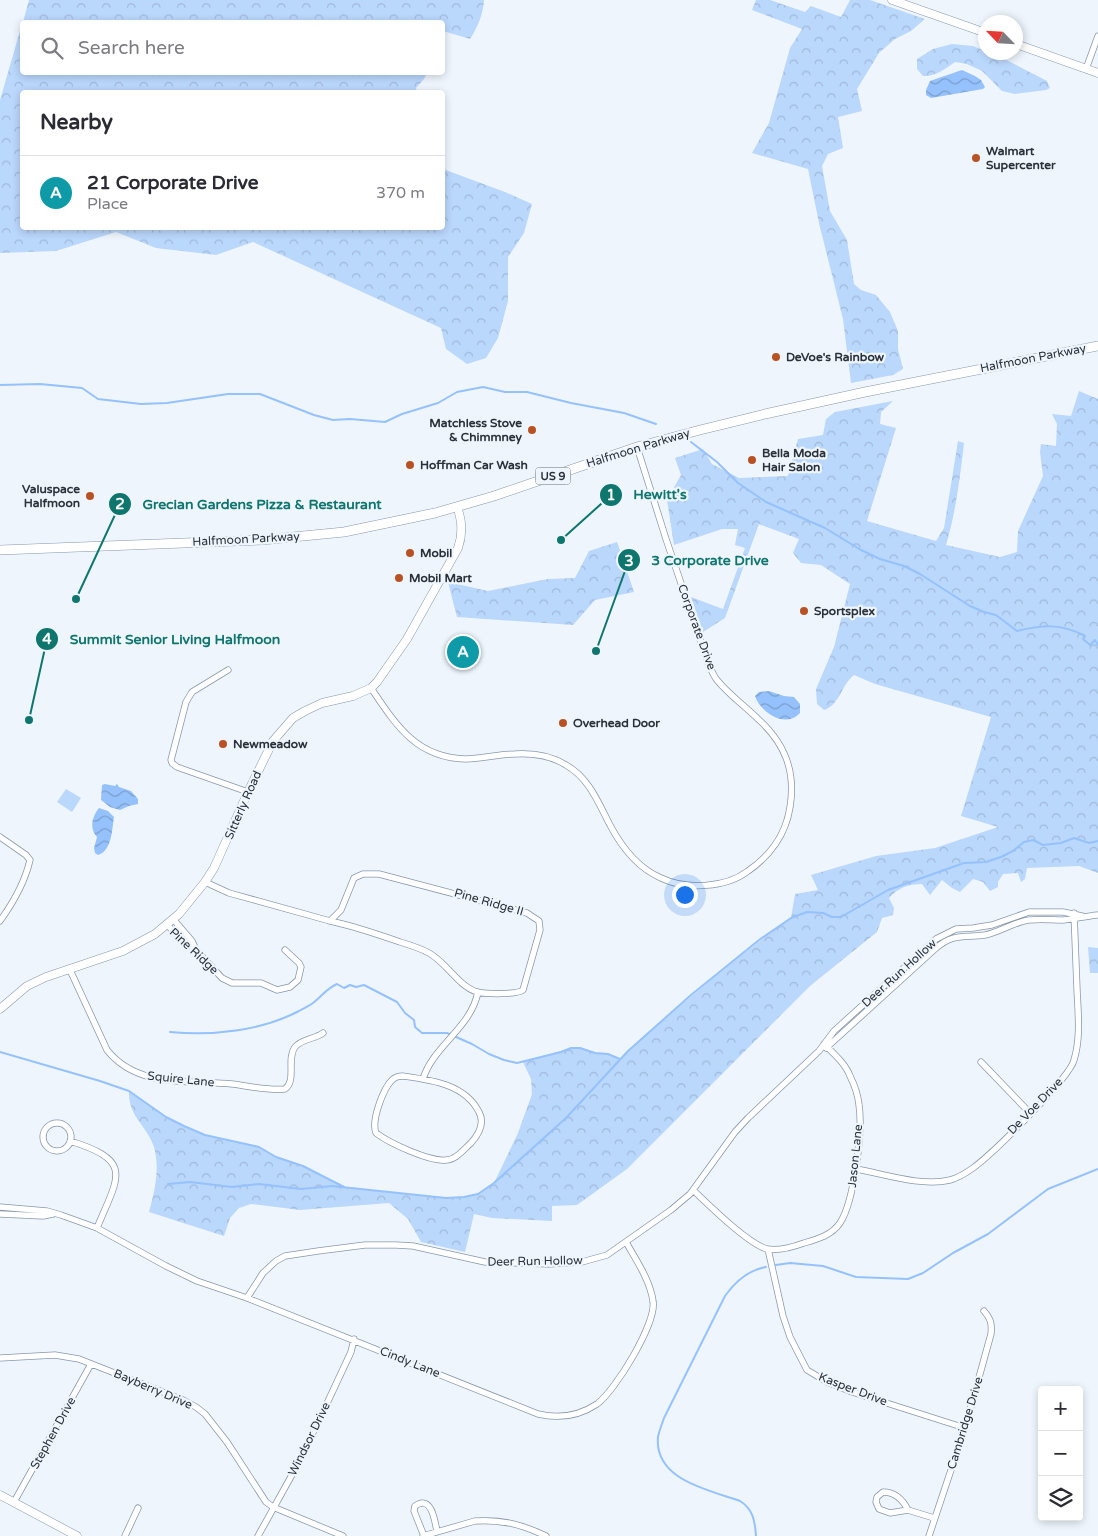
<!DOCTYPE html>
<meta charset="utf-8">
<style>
body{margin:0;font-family:"Varela Round",sans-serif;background:#f2f2f3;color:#2b2b33}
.controls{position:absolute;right:15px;bottom:15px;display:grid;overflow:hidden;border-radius:5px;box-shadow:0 2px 8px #0003}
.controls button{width:45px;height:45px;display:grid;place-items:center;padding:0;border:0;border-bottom:1px solid #e1e1e2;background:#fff;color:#2b2b33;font:25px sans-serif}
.compass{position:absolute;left:978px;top:15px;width:45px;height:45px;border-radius:50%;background:#fff;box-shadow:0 2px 8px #0003;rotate:295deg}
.you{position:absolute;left:684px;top:894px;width:18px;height:18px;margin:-12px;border:4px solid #fff;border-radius:50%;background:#1a73e8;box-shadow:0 0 0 8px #1a73e833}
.badge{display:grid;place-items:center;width:32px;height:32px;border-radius:50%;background:#2563eb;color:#fff;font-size:16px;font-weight:700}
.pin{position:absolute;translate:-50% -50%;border:2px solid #fff;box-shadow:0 1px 5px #0006}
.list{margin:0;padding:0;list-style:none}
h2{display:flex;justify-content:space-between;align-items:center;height:65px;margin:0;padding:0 20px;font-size:21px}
h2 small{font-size:16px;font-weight:400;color:#7c7c81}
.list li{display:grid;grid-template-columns:32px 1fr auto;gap:15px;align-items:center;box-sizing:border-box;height:75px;padding:0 20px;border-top:1px solid #e1e1e2}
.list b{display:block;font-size:19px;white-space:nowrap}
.list p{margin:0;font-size:16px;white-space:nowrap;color:#7c7c81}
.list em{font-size:16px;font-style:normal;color:#7c7c81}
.icon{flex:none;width:28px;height:28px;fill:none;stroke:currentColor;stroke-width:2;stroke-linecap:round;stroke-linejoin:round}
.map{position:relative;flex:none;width:1098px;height:1536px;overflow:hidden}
.search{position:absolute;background:#fff;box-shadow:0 2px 8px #0003;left:20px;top:20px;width:425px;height:55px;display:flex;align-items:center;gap:12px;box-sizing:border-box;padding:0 18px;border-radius:5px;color:#7c7c81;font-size:19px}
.panel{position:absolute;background:#fff;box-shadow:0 2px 8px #0003;left:20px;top:90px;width:425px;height:140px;border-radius:5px}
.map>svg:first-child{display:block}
</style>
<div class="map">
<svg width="1098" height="1536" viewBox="0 0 1098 1536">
<defs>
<pattern id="forest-crowns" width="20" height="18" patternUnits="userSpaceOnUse" patternTransform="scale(1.25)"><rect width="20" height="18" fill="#bad7fc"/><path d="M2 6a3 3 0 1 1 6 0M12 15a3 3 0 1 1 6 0" fill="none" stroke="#a0b9d9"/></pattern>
<pattern id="water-waves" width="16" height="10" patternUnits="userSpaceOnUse" patternTransform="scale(1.25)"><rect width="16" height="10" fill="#95c2fc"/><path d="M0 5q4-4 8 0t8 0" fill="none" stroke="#7a9ecd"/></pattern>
</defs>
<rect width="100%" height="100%" fill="#eef5fd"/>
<path fill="url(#forest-crowns)" d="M 29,0 L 484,0 C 483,14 478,27 470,39 L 443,31 L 443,33 L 442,22 L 23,22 Z
M 756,0 L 770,0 L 805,12 L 811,6 L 841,17 L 850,0 L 870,0 L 925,19 L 911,31 L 895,39 L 879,53 L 857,89 L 862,111 L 838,117 L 843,148 L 828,154 L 822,166 L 830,211 L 847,240 L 854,284 L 861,290 L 876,295 L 890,312 L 898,331 L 898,349 L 903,369 L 893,375 L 851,383 L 843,319 L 819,223 L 808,169 L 752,153 L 769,123 L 790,48 L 802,29 L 752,10 Z
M 22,24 L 22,72 L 427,73 L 424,79 L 416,88 L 417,92 L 22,92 L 22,228 L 442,228 L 443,169 L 505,192 L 532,204 L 524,233 L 508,257 L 508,301 L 498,338 L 486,358 L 467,364 L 446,349 L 441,328 L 253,242 L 216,255 L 156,248 L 116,232 L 56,251 L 0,253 L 0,100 Z
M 952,44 L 973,46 L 985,51 L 986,52 L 995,54 L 1047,81 L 1050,88 L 1046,90 L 1015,94 L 1002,91 L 982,71 L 967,64 L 955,62 C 945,69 935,77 923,76 L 917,69 L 917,59 L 933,49 Z
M 1079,391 L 1098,399 L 1098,873 L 1079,866 L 1027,868 L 1025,879 L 1021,882 L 1018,873 L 1003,874 L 998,882 L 998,887 L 990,891 L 983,882 L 973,879 L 960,892 L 952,888 L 942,880 L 930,895 L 922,884 C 908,884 898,888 889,898 L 894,908 L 893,915 L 882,918 L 877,932 L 810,986 L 627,1169 L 577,1205 L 552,1206 L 552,1221 L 492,1218 L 474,1214 L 465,1252 L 421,1242 L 408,1219 L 389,1203 L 300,1210 L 251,1204 L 239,1208 L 230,1218 L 224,1236 L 149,1212 C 155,1190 160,1169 154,1147 C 147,1125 128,1117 129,1091 L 166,1117 L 184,1126 L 205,1135 L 259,1147 L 276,1157 L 303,1166 L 346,1187 L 446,1198 L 464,1197 L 478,1194 L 494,1183 L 518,1133 L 532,1094 L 531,1079 L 523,1062 L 571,1048 L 580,1048 L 595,1053 L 608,1054 L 621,1059 L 628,1051 C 681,1005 733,959 791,918 L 795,894 L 818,890 L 811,875 L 876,856 L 935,848 L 998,827 L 961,816 L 991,717 L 875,684 L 854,675 C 841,685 840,705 824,710 L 817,704 L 816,689 L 834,647 L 850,584 L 821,565 L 801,563 L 793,553 L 799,539 L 759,524 L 725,618 L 703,632 L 691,597 L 723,609 L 745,548 L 735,545 L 738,529 L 722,529 L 674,545 L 667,500 L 681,475 L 675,458 L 703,449 L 712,464 L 739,478 L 788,476 L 798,439 L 823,435 L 826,419 L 835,412 L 893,401 L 881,412 L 880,424 L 896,428 L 867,521 L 936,541 L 944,528 L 958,441 L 964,443 C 960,478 956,511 946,545 L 1000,557 L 1017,552 L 1018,531 L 1043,476 L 1040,452 L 1041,444 L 1056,446 L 1057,424 L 1052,414 L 1071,416 Z
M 617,542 L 634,592 L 595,600 L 573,625 L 457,617 L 448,582 L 488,591 L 548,579 L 575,578 L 589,551 Z
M 1088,947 L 1098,948 L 1098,973 L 1090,973 Z"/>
<path fill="#bad7fc" d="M 66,789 L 81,798 L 72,812 L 57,802 Z"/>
<path fill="url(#water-waves)" d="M 962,70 L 975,76 L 981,80 L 985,87 L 983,89 L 931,98 L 926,95 L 926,90 L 930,81 Z
M 769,691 L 784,696 L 794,697 L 800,704 L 800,713 C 785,729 761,713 755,696 L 759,692 Z
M 105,784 L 115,786 L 117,784 L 119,787 L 131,791 L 138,799 L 138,804 L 129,806 L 120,810 L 110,807 L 101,800 L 102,785 Z
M 99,808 L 108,811 L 114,817 C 112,829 112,851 98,855 L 95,853 L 94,848 L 97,837 C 89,828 92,817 99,808 Z"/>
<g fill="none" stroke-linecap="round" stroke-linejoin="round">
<path stroke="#95c2fc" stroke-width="2" d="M 0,385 L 40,384 L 82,388 L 98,399 L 141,404 L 167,403 L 228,394 L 260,394 L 314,415 L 333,420 L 350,419 L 385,422 L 402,414 L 438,403 L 457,392 L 483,387 L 505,392 L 527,392 L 571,403 L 624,413 L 656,424
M 691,442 L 717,462 L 738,483 L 766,502 L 825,528 L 861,550 L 880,559 L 904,566 L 920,574 L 970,606 L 984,612 L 996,615 L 1017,631 C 1042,625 1061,623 1085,636 L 1083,639 L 1090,645 L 1095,640 L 1098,645
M 170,1032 C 212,1036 261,1031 299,1011 C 304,1008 309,1006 313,1003 C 321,997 327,988 337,984 L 344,988 L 350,985 L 356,987 L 364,985 L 397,1002 L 405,1013 L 414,1020 L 415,1027 L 422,1033 L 447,1033 L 472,1044 L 489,1054 L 504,1060 L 517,1063 L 561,1052 L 571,1048 L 580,1048 L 595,1053 L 608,1054 L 620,1059
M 0,1052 L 100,1081 L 129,1091 L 166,1117 L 184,1126 L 205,1135 L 259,1147 L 276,1157 L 303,1166 L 344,1187
M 168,1184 L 190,1182 L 232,1187 L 259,1184 L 301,1189 L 332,1186 L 446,1198 L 464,1197 L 478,1194 L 494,1183 L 566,1118 L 628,1051 L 691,995 L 759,940 L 791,918 L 807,912 L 823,913 L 832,917 L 841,917 L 888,890 L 964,863 L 986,862 L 1001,857 L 1013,851 L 1024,842 L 1033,840 L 1043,845 L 1061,843 L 1074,838 L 1089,843 L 1098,841
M 776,1265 L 790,1263 L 823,1266 L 856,1277 L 908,1279 L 923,1273 L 953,1253 L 988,1234 L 1048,1189 L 1098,1169
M 756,1536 C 755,1521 753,1509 740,1501 C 709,1490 654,1480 658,1437 C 659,1431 662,1424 664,1418 L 725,1296 C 735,1282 748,1270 766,1267"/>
<defs>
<path id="street" d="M 1086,69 L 1098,36
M 228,670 L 192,692 L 186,702 L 171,760 L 172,763 L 177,767 L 248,792
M 371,688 C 396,725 416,758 466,759 C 482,759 498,754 515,754 C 532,753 550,755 566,765 C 589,778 598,802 610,825 C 621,846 638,868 661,878 C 686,890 726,888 748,871 C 770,856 786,834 790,807 C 796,771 785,743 758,719 C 745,706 729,695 717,680 C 712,674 710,666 707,660 L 666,539 L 637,447
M 0,837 L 26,855 L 30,860 C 25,882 13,903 0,921
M 205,882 L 229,893 L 330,921 L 341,910 L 354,878 L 363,874 L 379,874 L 527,913 L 539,921 L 540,930 L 523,990 C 516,995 486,994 477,992 C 458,986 447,963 429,953 C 420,948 410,945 400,942 C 377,934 354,926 330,921
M 174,920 L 192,941 L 196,950
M 167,925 L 189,946 L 196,950 L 222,978 L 232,983 L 261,983 L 277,990 L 290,987 L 298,980 L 301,967 L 299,963 L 285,950
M 70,970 L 107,1050 C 137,1088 188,1080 232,1084 C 249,1086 268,1091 285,1089 C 297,1080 286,1059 295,1047 C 301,1039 315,1039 323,1033
M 826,1048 L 935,949 C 953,933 963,938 985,935 C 1000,932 1014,922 1029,920 C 1040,919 1052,920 1064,920 C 1075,919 1086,916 1098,915
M 981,1062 L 1030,1113
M 403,1076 C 431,1080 465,1084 479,1112 C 485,1123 479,1134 471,1143 C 464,1149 456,1160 446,1160 C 430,1162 389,1143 376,1133 C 371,1121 383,1089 392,1080 C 395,1077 398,1076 403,1076 Z
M 423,1079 C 433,1046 471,1028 478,992
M43 1137a14 14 0 1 1 28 0a14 14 0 1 1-28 0Z
M 70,1141 C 135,1161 118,1177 97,1228
M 856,1169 C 884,1174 922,1187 950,1180 C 958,1178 966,1173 973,1168 C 991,1155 1070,1078 1074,1060 C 1081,1037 1078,1013 1077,989 C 1076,963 1075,938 1074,913
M 693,1190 C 709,1205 748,1244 767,1249 C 779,1251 793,1247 804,1243 C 818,1239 832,1235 840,1223 C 854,1202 863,1130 859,1105 C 858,1095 854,1084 850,1076 C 845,1063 833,1053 824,1044
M 0,1207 L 47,1211 L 61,1215 L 97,1228 L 166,1266 L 197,1281 L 247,1298 L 538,1414 C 559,1419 579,1416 597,1404 C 615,1391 657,1323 653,1301 C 650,1280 636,1260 626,1242
M 0,1214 L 43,1216 L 53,1214
M 768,1249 L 783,1316 L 790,1337 L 807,1370 L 827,1382 L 852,1392 L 965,1428
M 247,1298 L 263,1273 L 276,1261 L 285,1256 L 318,1251 L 365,1245 L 396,1245 L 413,1246 L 485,1262 L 549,1264 L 582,1262 L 607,1255 L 671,1210 L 690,1194 L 735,1132 L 748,1118 L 819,1051 L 834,1031 L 936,939 L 956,929 L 973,928 L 992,925 L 1029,912 L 1063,912 L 1082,916
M 0,1358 L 55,1355 L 79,1359 L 183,1400 L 196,1407 L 205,1414 L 227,1442 L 266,1502 L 273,1507 L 343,1536
M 883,1492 C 895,1492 903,1500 908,1510 L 890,1513 L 879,1509 L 876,1502 L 877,1497 Z
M 14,1502 L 91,1364
M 908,1510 L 934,1518
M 125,1536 L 138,1508
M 258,1536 L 293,1473 L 322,1414 L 351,1352 L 354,1339
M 423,1536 L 475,1521 C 502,1519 523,1525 546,1536
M 424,1536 L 414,1511 L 415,1506 C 431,1494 435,1520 437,1532
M 929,1536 L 965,1428 L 991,1334 C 992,1324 991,1319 984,1311"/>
<path id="secondary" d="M 892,0 L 986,33
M 1016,44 L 1098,73
M 0,1009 L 27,986 L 46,977 L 123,951 L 155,934 L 179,914 L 205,882 L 214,868 L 248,792 L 273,741 L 293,718 L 305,711 L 322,703 L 353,696 L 371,688 L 377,682 L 407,639 L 458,548 C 463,534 462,520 457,507
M 0,1495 L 77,1536"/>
<path id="primary" d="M 0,550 L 262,540 L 344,532 L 435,513 L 494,496 L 637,447 L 700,430 L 765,414 L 865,392 L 1098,346"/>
</defs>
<use href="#street" stroke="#8898ac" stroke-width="7"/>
<use href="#secondary" stroke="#8898ac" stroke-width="9"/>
<use href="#primary" stroke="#8898ac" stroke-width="10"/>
<use href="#street" stroke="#fff" stroke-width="5.5"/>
<use href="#secondary" stroke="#fff" stroke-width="8"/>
<use href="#primary" stroke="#fff" stroke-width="9"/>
</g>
<g fill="#b85224" stroke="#eef5fd" stroke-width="2">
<circle cx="976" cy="158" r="5"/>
<circle cx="776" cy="357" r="5"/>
<circle cx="532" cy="430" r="5"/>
<circle cx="752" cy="460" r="5"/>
<circle cx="410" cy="465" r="5"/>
<circle cx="90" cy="496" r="5"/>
<circle cx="410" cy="553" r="5"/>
<circle cx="399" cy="578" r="5"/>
<circle cx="804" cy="611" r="5"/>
<circle cx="563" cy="723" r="5"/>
<circle cx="223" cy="744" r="5"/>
</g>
<g text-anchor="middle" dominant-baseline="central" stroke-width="4.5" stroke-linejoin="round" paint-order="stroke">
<rect fill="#eef5fd" stroke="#656c74" stroke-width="1" x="535.5" y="467.5" width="35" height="17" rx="4"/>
<g font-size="11" font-weight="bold" fill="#2a3139">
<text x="553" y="476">US 9</text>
</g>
<g font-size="12" font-weight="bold" fill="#2a3139" stroke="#eef5fd" text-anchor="start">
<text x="986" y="151">Walmart<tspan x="986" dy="14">Supercenter</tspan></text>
<text x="786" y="357">DeVoe's Rainbow</text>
<text x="522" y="423" text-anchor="end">Matchless Stove<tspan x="522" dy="14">&amp; Chimmney</tspan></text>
<text x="762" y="453">Bella Moda<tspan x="762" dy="14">Hair Salon</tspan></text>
<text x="420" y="465">Hoffman Car Wash</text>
<text x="80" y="489" text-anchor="end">Valuspace<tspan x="80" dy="14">Halfmoon</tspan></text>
<text x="420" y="553">Mobil</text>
<text x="409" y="578">Mobil Mart</text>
<text x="814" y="611">Sportsplex</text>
<text x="573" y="723">Overhead Door</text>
<text x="233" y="744">Newmeadow</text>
</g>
<g font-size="12" fill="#2a3139" stroke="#eef5fd">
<text transform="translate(1033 358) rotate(-11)">Halfmoon Parkway</text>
<text transform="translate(638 448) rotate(-17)">Halfmoon Parkway</text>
<text transform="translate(246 539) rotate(-3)">Halfmoon Parkway</text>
<text transform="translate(697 627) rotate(70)">Corporate Drive</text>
<text transform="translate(243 805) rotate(-66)">Sitterly Road</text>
<text transform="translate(489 902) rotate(16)">Pine Ridge II</text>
<text transform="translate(194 951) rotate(43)">Pine Ridge</text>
<text transform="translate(899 973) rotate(-42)">Deer Run Hollow</text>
<text transform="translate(181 1079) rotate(6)">Squire Lane</text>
<text transform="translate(1035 1106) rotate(-46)">De Voe Drive</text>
<text transform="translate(855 1156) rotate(-84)">Jason Lane</text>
<text transform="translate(535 1261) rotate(-1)">Deer Run Hollow</text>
<text transform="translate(410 1362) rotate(22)">Cindy Lane</text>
<text transform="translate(153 1389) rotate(23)">Bayberry Drive</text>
<text transform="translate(853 1389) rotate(21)">Kasper Drive</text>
<text transform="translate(965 1423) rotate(-73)">Cambridge Drive</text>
<text transform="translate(53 1433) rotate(-61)">Stephen Drive</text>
<text transform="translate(309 1439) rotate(-64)">Windsor Drive</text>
</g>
</g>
<path fill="none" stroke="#0f766e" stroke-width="2" d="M561 540L611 495M76 599L120 504M596 651L629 560M29 720L47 639"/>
<g fill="#0f766e" stroke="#eef5fd" stroke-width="2">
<circle cx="561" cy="540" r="5"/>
<circle cx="76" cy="599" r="5"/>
<circle cx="596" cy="651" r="5"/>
<circle cx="29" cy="720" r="5"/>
<circle cx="611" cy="495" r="12"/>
<circle cx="120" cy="504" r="12"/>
<circle cx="629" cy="560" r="12"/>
<circle cx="47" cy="639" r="12"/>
</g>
<g font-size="15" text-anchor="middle" font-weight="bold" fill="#fff">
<text x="611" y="500">1</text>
<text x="120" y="509">2</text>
<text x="629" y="566">3</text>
<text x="47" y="644">4</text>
</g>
<g font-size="14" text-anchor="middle" font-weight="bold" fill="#0f766e" stroke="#eef5fd" stroke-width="4.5" stroke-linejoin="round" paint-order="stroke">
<text x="660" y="499">Hewitt's</text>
<text x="262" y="509">Grecian Gardens Pizza &amp; Restaurant</text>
<text x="710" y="565">3 Corporate Drive</text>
<text x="175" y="644">Summit Senior Living Halfmoon</text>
</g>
</svg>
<div class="controls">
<button>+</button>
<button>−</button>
<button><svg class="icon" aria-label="layers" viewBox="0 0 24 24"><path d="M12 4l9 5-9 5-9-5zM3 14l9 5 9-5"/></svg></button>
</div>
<svg class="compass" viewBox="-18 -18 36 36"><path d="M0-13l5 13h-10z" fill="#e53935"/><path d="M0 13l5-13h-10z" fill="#7c7c81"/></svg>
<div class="you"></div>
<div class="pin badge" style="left:463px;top:652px;background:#0f9aa8">A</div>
<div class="search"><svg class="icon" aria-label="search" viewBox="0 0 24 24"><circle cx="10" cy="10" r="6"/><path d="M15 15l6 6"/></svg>Search here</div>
<section class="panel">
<h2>Nearby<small></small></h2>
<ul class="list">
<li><span class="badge" style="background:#0f9aa8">A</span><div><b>21 Corporate Drive</b><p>Place</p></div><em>370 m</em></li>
</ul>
</section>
</div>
